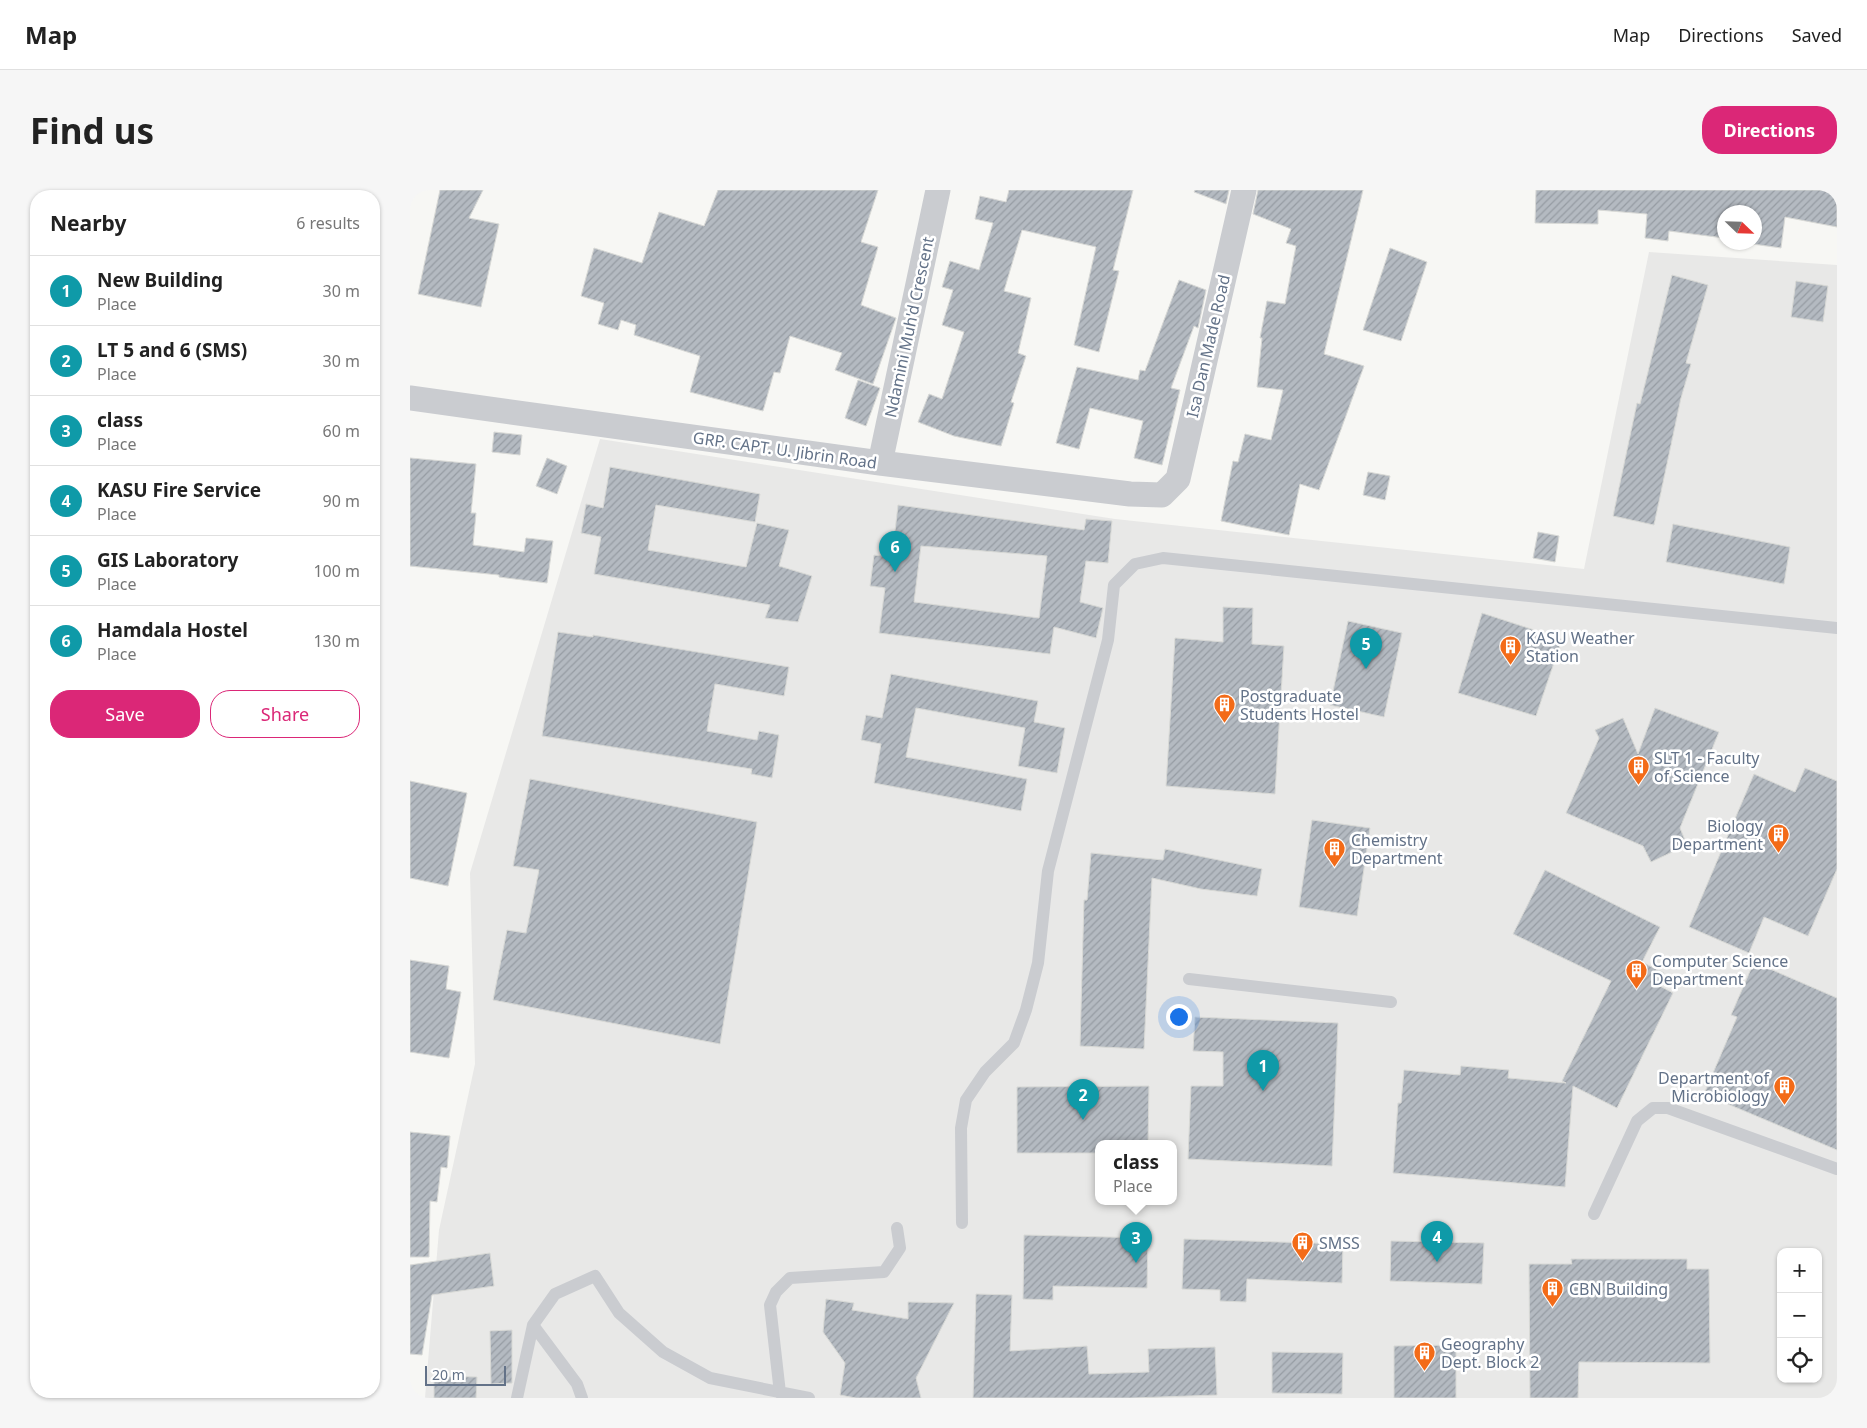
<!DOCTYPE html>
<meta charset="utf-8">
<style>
body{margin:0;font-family:"Noto Sans",sans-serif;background:#f6f6f6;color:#222}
.controls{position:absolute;right:15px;bottom:15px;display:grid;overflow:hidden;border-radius:10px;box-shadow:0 1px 4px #0004}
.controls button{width:45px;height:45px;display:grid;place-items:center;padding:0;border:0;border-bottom:1px solid #e0e0e0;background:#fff;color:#222;font:25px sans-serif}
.compass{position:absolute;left:1307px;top:15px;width:45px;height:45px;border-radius:50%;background:#fff;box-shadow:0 1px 4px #0004;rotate:113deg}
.scale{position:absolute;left:15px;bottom:12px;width:81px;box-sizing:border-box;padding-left:5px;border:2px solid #637288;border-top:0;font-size:14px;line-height:18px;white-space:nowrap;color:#637288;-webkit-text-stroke:4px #fff;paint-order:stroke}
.you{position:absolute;left:768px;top:826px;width:18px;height:18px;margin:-12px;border:4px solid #fff;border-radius:50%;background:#1a73e8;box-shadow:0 0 0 8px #1a73e833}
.badge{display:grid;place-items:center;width:32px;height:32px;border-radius:50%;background:#db2777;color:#fff;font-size:16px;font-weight:700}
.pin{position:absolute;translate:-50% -41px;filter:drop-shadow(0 1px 2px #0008)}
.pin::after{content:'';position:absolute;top:26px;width:18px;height:15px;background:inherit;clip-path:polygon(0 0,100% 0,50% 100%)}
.popup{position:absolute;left:685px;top:950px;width:82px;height:65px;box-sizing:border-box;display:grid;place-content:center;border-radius:10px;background:#fff;filter:drop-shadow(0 1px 4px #0005);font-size:16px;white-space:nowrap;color:#767676}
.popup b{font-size:19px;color:#222}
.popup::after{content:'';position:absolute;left:50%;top:100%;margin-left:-10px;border:10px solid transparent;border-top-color:#fff}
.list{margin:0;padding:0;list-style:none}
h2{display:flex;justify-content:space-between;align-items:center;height:65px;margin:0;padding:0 20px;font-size:21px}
h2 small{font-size:16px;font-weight:400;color:#767676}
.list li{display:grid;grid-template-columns:32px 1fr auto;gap:15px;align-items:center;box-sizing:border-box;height:70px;padding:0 20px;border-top:1px solid #e0e0e0}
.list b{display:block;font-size:19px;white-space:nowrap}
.list p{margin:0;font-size:16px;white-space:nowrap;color:#767676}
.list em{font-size:16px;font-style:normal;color:#767676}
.actions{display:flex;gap:10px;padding:15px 20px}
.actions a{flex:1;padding:11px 0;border:1px solid #db2777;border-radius:20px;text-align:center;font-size:18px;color:#db2777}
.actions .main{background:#db2777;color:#fff}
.icon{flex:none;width:28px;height:28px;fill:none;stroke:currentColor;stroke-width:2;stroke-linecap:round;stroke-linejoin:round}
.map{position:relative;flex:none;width:1427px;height:1208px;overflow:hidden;border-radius:20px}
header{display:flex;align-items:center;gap:30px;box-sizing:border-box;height:70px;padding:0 25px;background:#fff;border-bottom:1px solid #e0e0e0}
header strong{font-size:24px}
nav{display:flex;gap:28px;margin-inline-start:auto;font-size:18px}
.intro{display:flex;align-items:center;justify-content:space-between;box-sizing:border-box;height:120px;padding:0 30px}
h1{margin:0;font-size:35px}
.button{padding:12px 22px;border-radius:20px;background:#db2777;color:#fff;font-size:18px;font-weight:700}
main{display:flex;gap:30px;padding:0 30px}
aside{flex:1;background:#fff;border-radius:20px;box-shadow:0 1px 4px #0004}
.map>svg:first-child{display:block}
</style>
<header>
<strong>Map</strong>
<nav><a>Map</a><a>Directions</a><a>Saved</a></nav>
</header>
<div class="intro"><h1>Find us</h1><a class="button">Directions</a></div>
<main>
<aside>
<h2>Nearby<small>6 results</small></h2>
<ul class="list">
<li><span class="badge" style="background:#0f9aa8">1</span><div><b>New Building</b><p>Place</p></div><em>30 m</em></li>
<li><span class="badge" style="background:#0f9aa8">2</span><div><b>LT 5 and 6 (SMS)</b><p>Place</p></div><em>30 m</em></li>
<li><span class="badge" style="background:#0f9aa8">3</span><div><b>class</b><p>Place</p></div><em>60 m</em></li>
<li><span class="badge" style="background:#0f9aa8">4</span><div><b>KASU Fire Service</b><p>Place</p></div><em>90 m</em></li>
<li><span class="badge" style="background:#0f9aa8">5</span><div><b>GIS Laboratory</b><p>Place</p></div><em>100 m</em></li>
<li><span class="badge" style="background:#0f9aa8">6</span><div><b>Hamdala Hostel</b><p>Place</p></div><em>130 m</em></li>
</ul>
<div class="actions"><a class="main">Save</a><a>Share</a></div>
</aside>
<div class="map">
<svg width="1427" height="1208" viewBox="0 0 1427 1208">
<defs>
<pattern id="building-hatch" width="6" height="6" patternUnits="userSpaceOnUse" patternTransform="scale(1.25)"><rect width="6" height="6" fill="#b4bac1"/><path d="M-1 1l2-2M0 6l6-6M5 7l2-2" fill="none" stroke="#969ca3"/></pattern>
</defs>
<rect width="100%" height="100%" fill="#f7f7f4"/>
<path fill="#e8e8e7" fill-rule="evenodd" d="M 1239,62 L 1427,75 L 1427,1208 L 15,1208 L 29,1040 L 65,874 L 60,683 L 190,249 L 705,329 L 1174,379 ZM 688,954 L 764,954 L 764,1012 L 688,1012 ZM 1371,1062 L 1408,1062 L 1408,1189 L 1371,1189 Z"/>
<path fill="url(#building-hatch)" stroke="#d8d9d6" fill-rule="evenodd" d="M 30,0 L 73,0 L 59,28 L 89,34 L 71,117 L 8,104 Z
M 308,0 L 468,0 L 451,52 L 468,57 L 451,115 L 486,128 L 463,194 L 425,180 L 432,163 L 380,146 L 370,183 L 364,182 L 353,221 L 280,202 L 290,166 L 224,145 L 226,135 L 211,130 L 208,140 L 188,134 L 194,113 L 171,106 L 184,58 L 232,73 L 249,22 L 294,36 Z
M 599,0 L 723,0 L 703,80 L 709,81 L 689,162 L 664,155 L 686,57 L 612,40 L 594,101 L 621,108 L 608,163 L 616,166 L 601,212 L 604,213 L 591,256 L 544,246 L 508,232 L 519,204 L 532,209 L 554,142 L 532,135 L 543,100 L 532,97 L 540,71 L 569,80 L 583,33 L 565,29 L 570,6 L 596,12 Z
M 785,0 L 819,0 L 816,14 L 784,2 Z
M 848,0 L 953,0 L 914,164 L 954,176 L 909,300 L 890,294 L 879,345 L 811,331 L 823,271 L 828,272 L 835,244 L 861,250 L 873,200 L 847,197 L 852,148 L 850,148 L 857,111 L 875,114 L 886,56 L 876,53 L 881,39 L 843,24 Z
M 1126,0 L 1427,0 L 1427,37 L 1375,27 L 1371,58 L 1328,52 L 1344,52 L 1344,22 L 1314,22 L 1314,48 L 1259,41 L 1258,51 L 1235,48 L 1237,24 L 1188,20 L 1188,34 L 1125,33 Z
M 980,58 L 1017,72 L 991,151 L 953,140 Z
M 1262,85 L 1298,95 L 1276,173 L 1281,174 L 1271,208 L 1244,335 L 1203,326 L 1227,213 L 1230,214 Z
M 769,90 L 796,100 L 788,138 L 784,136 L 761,198 L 770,200 L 752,275 L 724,268 L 733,231 L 680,218 L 669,259 L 646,253 L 667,177 L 728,190 L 730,180 L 735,181 Z
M 1386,91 L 1418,96 L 1413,132 L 1381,127 Z
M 448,190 L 470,198 L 456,236 L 435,228 Z
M 84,242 L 112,245 L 110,265 L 82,262 Z
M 0,268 L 66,274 L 61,323 L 66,323 L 63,355 L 114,362 L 116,348 L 143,351 L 137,393 L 89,387 L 89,385 L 0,376 Z
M 137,268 L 157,276 L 147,304 L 126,296 Z
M 200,277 L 350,304 L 345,332 L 246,315 L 238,360 L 336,377 L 347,333 L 379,340 L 369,376 L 402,386 L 388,432 L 355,428 L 360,415 L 184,384 L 191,347 L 171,343 L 176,314 L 193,318 Z
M 958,282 L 980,286 L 975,310 L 953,305 Z
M 488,315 L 674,340 L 676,329 L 702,331 L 698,373 L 676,371 L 670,412 L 693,418 L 686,448 L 644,437 L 640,464 L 469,443 L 475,398 L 460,396 L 464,365 L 482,367 ZM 511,356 L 637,366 L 629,428 L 504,412 Z
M 1263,334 L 1380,357 L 1374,394 L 1256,372 Z
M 1128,342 L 1149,346 L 1145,372 L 1123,368 Z
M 813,417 L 843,418 L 842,454 L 874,456 L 865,604 L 756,596 L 765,448 L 813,452 Z
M 1072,423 L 1152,449 L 1126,526 L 1048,503 Z
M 938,431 L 992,443 L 974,527 L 920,515 Z
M 148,442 L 183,447 L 183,445 L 379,477 L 374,506 L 305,494 L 297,541 L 347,550 L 349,541 L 369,545 L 362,588 L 341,584 L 342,579 L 132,546 Z
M 481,484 L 628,511 L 624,532 L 655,538 L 647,583 L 608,576 L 615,538 L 506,518 L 496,567 L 617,589 L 611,621 L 464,593 L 471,554 L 451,550 L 456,525 L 472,528 Z
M 1245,518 L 1309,542 L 1270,638 L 1277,655 L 1241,672 L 1233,656 L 1156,623 L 1189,548 L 1185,540 L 1213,528 L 1228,564 Z
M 1395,578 L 1427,591 L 1427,679 L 1398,746 L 1354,727 L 1339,763 L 1279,737 L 1344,584 L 1385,602 Z
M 120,589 L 347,632 L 310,854 L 83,810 L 97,740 L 116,743 L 129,680 L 103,676 Z
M 0,591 L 57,603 L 38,696 L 0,688 Z
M 902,630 L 960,638 L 947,726 L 889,717 Z
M 755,659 L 852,679 L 847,706 L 791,699 L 742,688 L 734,859 L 670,856 L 674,710 L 677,710 L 681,663 L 753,670 Z
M 1135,680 L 1250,737 L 1232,772 L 1254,783 L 1248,795 L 1263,803 L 1207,918 L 1163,896 L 1155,997 L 983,983 L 988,913 L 991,913 L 994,880 L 1050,885 L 1051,876 L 1099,880 L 1098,888 L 1156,893 L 1152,891 L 1201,791 L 1103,744 Z
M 0,770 L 39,776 L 36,799 L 51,802 L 39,868 L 0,862 Z
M 1344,772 L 1427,808 L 1427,960 L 1294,904 L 1327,827 L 1321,825 Z
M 785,827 L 928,833 L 922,976 L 778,969 L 781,896 L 813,896 L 813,862 L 783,861 Z
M 739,896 L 738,954 L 688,954 L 688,963 L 607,963 L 607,897 Z
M 0,942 L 40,946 L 37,978 L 31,977 L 27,1012 L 20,1011 L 19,1067 L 0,1067 Z
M 614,1045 L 738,1048 L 737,1098 L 643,1096 L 643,1110 L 613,1109 Z
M 774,1049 L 933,1054 L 932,1093 L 837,1089 L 836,1112 L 810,1111 L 810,1100 L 772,1099 Z
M 981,1051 L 1074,1053 L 1072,1094 L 980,1091 Z
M 80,1063 L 84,1096 L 22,1105 L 12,1165 L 0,1164 L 0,1075 Z
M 1161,1069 L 1277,1069 L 1277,1079 L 1299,1079 L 1300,1173 L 1169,1172 L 1168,1208 L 1120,1208 L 1119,1074 L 1162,1074 Z
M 566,1104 L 602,1105 L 600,1161 L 677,1156 L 679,1184 L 739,1182 L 738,1159 L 805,1157 L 807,1205 L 722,1208 L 563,1208 Z
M 416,1109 L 444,1113 L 442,1120 L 498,1129 L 498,1112 L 544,1113 L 506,1188 L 511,1208 L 446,1208 L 430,1205 L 435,1173 L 413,1142 Z
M 102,1140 L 102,1193 L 81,1194 L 80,1141 Z
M 1046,1155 L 1046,1208 L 984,1208 L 984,1156 Z
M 862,1162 L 933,1163 L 932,1204 L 862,1203 Z
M 24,1186 L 67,1187 L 66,1208 L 24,1208 Z"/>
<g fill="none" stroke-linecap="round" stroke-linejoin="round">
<path stroke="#caccd0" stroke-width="12" d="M 779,789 L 981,812
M 1184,1024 L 1227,931 L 1243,918 L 1258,918 L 1427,979
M 552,1033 L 551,938 L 556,910 L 575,882 L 604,853 L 616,820 L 628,773 L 638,681 L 698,450 L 704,395 L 725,374 L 753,368 L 1427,438
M 123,1135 L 167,1194 L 172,1208
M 370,1203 L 360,1115 L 366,1102 L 380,1088 L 474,1082 L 490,1058 L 487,1038
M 107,1208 L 123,1135 L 145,1104 L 185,1086 L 209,1123 L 253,1162 L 300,1188 L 399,1208"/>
<path stroke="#caccd0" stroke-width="25" d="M 0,208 L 470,273 L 720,304 L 752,305 L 768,289 L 834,0
M 470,273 L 528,0"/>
</g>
<defs>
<symbol id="building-pin" viewBox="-11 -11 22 30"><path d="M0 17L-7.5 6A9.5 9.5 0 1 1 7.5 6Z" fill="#f36b18" stroke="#fff"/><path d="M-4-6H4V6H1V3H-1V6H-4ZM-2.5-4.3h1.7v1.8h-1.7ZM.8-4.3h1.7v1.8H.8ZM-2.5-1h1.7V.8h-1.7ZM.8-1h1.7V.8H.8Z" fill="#fff"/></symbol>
</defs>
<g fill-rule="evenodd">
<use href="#building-pin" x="1088" y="444" width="25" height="34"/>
<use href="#building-pin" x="802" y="502" width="25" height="34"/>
<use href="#building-pin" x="1216" y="564" width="25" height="34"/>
<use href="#building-pin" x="1356" y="632" width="25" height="34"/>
<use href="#building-pin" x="912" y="646" width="25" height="34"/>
<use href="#building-pin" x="1214" y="768" width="25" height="34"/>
<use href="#building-pin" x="1362" y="884" width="25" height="34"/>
<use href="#building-pin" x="880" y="1040" width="25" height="34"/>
<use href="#building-pin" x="1130" y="1086" width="25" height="34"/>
<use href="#building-pin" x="1002" y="1150" width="25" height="34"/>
</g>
<g text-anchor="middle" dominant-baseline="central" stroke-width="5" stroke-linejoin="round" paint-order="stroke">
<g font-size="16" fill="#637288" stroke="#fff">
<text transform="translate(499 137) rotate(-78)">Ndamini Muh'd Crescent</text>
<text transform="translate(798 156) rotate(-77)">Isa Dan Made Road</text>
<text transform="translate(375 260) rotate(8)">GRP. CAPT. U. Jibrin Road</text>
</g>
<g font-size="16" fill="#637288" stroke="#fff" text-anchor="start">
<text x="1116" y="448">KASU Weather<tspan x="1116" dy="18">Station</tspan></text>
<text x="830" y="506">Postgraduate<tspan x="830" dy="18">Students Hostel</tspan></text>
<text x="1244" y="568">SLT 1 - Faculty<tspan x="1244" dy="18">of Science</tspan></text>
<text x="1353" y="636" text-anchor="end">Biology<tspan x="1353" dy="18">Department</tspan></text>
<text x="941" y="650">Chemistry<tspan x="941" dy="18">Department</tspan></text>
<text x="1242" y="771">Computer Science<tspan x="1242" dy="18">Department</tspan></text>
<text x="1359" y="888" text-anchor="end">Department of<tspan x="1359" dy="18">Microbiology</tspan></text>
<text x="909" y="1053">SMSS</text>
<text x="1159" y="1099">CBN Building</text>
<text x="1031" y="1154">Geography<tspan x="1031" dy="18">Dept. Block 2</tspan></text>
</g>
</g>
</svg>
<div class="controls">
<button>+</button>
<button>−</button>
<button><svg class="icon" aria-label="locate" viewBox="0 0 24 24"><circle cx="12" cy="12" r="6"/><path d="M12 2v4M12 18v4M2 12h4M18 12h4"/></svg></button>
</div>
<svg class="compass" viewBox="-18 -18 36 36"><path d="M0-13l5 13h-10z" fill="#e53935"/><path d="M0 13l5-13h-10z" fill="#767676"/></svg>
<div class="scale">20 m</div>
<div class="you"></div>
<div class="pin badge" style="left:853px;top:901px;background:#0f9aa8">1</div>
<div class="pin badge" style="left:673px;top:930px;background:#0f9aa8">2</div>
<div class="pin badge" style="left:726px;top:1073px;background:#0f9aa8">3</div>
<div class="popup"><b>class</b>Place</div>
<div class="pin badge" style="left:1027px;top:1072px;background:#0f9aa8">4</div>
<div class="pin badge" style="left:956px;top:479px;background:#0f9aa8">5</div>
<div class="pin badge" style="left:485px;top:382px;background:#0f9aa8">6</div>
</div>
</main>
